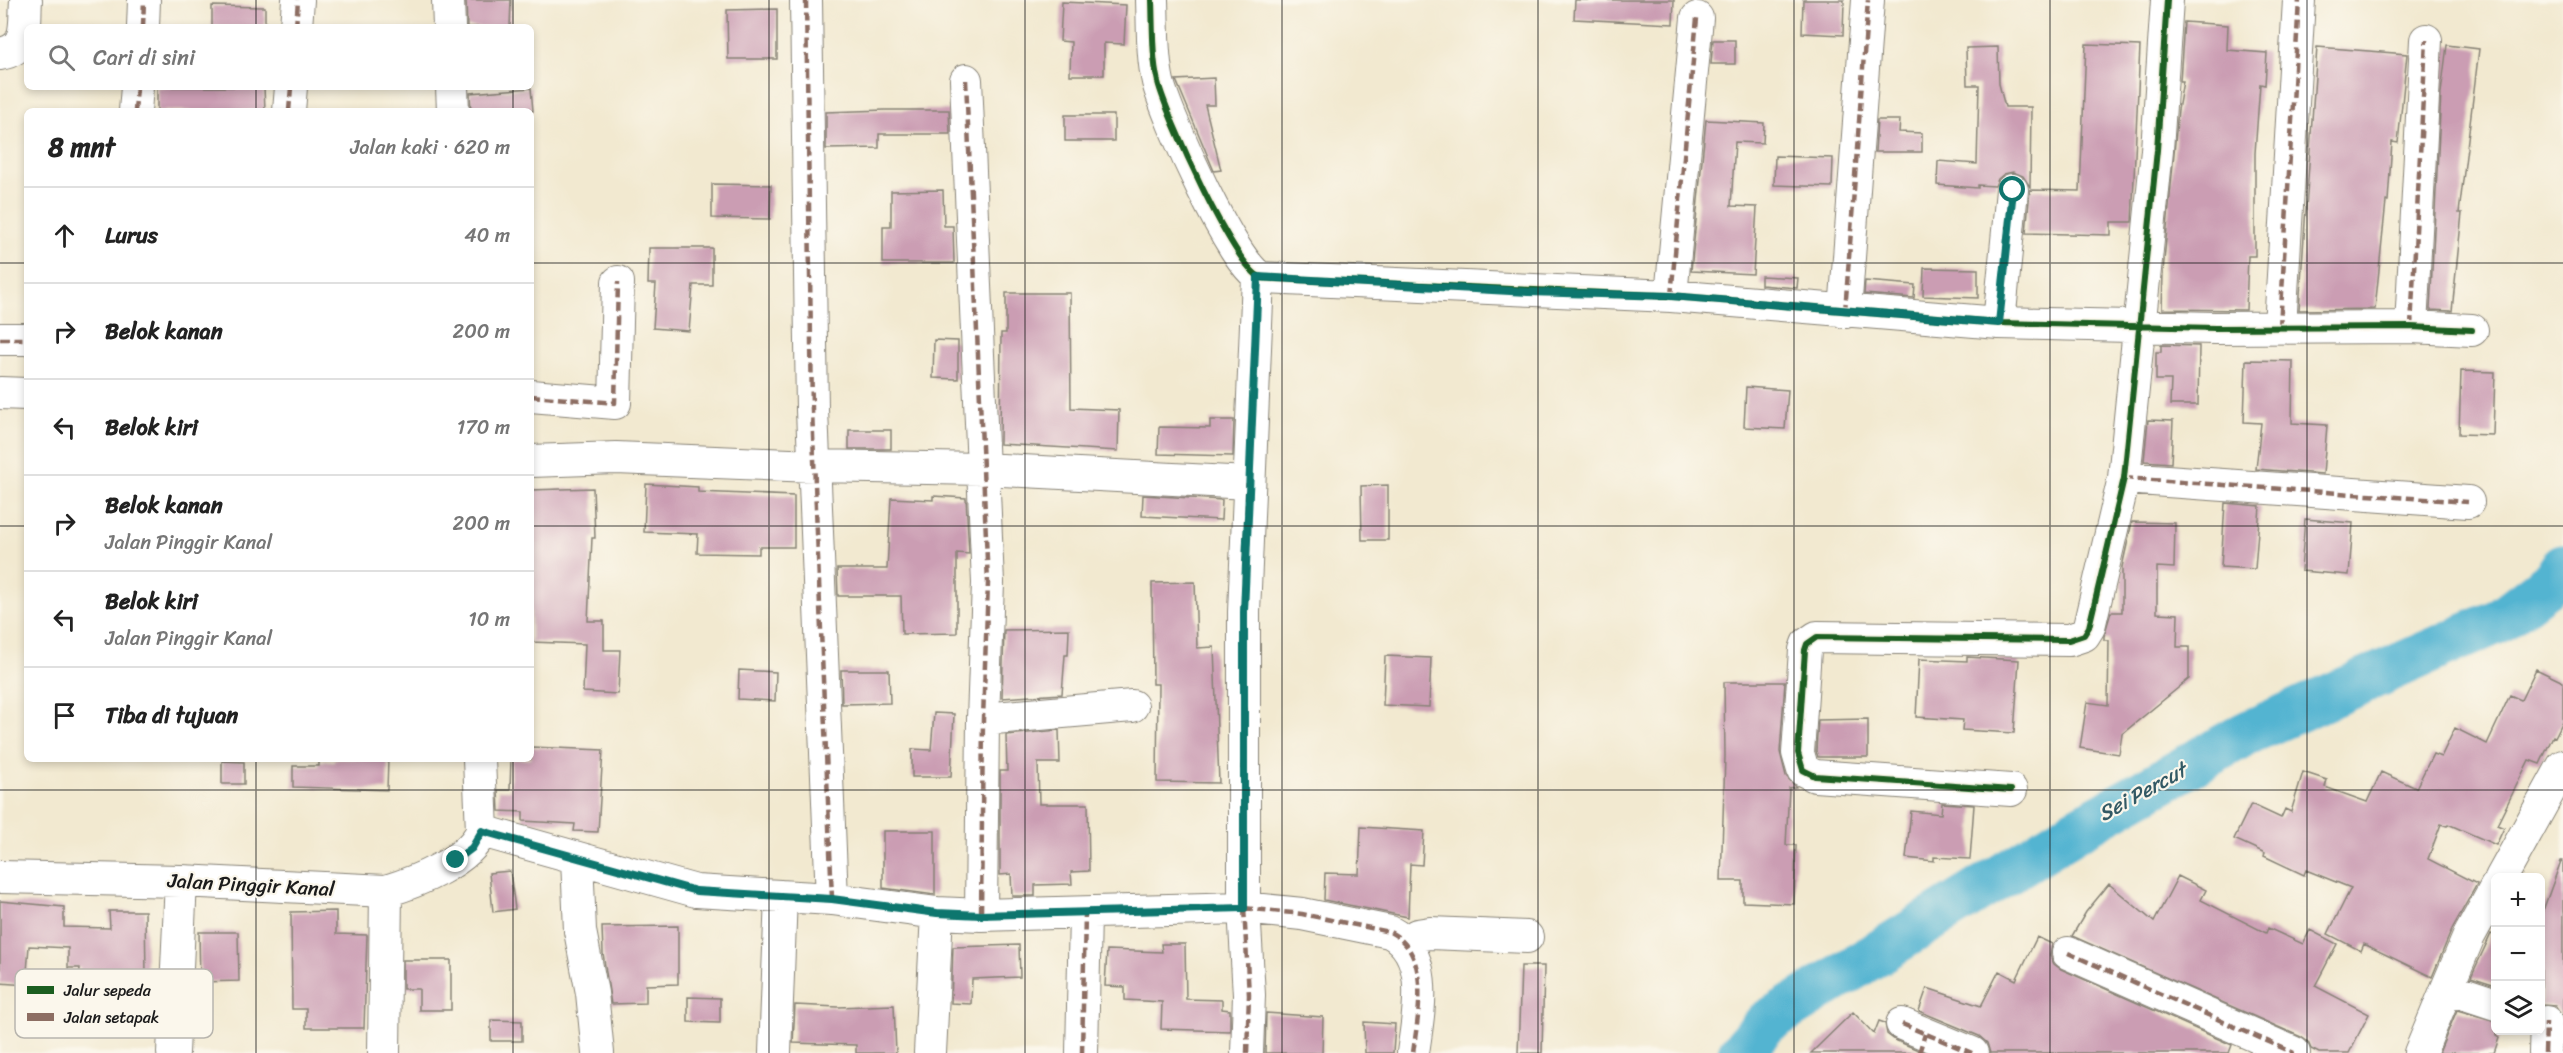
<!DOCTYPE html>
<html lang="id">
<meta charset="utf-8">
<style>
body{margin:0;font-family:Sriracha,sans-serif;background:#f6f6f6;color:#222}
.controls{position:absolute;right:18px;bottom:18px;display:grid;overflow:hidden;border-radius:9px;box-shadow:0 3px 9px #0003}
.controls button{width:54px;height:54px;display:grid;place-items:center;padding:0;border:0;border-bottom:2px solid #e0e0e0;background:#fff;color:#222;font:30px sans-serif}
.stop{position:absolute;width:18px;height:18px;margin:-14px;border:4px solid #0f766e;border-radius:50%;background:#fff}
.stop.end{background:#0f766e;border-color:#fff;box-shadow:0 2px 6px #0008}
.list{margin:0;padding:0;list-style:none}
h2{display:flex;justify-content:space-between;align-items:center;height:78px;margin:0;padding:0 24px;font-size:26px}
h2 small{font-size:20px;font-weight:400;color:#767676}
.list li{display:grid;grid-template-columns:39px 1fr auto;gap:18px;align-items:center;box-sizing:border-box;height:96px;padding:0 24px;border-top:2px solid #e0e0e0}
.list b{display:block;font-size:22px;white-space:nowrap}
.list p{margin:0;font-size:20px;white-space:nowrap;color:#767676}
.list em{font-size:20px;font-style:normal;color:#767676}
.icon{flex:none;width:33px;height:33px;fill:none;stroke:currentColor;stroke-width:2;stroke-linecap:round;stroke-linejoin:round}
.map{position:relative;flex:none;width:2563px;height:1053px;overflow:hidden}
.search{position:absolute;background:#fff;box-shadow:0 3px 9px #0003;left:24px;top:24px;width:510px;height:66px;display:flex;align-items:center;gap:15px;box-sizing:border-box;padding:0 21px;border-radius:9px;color:#767676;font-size:22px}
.panel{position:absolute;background:#fff;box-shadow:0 3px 9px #0003;left:24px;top:108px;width:510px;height:654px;border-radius:9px}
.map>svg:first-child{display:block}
</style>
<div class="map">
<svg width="2563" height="1053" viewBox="0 0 2563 1053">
<rect width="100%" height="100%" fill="#fbf7ec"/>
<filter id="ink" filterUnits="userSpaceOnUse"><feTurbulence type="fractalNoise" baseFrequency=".0167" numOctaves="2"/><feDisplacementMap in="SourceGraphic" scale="12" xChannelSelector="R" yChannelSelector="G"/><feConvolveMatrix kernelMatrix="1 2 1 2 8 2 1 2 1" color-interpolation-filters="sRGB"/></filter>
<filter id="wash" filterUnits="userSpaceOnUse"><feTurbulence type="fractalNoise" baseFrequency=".008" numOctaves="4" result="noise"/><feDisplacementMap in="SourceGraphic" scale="24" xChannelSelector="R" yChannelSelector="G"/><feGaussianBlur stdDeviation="1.35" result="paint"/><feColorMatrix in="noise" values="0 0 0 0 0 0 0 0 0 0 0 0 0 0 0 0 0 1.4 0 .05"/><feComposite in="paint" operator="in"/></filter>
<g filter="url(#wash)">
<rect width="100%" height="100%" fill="#f2e9d0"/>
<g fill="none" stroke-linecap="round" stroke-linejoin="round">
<path stroke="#53b4d1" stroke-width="45" d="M 1740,1053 L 1767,1022 L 2074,831 L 2247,733 L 2499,621 L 2554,579 L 2563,566"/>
</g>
<g id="blocks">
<path fill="#cb9db3" d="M 466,0 L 511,0 L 510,27 L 467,27 Z
M 1575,0 L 1674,0 L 1673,24 L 1574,19 Z
M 1803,0 L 1844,0 L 1843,35 L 1802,33 Z
M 1062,2 L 1126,5 L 1124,44 L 1104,43 L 1104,75 L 1070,75 L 1071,42 L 1060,41 Z
M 212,6 L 265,7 L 265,27 L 212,27 Z
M 777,9 L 777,59 L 728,59 L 727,10 Z
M 2184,22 L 2228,25 L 2227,50 L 2267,53 L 2265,85 L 2260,84 L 2255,153 L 2255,256 L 2248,256 L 2246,310 L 2162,309 L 2163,272 L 2178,110 L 2183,81 L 2180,81 Z
M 1713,40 L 1735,40 L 1735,64 L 1711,64 Z
M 2086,44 L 2140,46 L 2132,222 L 2111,222 L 2111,235 L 2026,233 L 2030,190 L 2080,191 Z
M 2447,45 L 2479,49 L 2459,213 L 2462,213 L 2452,311 L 2430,310 L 2441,93 Z
M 1998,47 L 1999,84 L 2005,107 L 2031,107 L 2030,187 L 2023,176 L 2013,172 L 2004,174 L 1998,179 L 1995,186 L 1978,185 L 1978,188 L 1937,185 L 1938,161 L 1977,164 L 1979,85 L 1967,85 L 1966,48 Z
M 2317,47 L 2407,54 L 2398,143 L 2392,142 L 2388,201 L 2386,201 L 2375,309 L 2299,310 Z
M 1214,78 L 1215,105 L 1205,105 L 1221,170 L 1214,171 L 1176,80 Z
M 157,87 L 264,87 L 265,111 L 157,111 Z
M 531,88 L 533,111 L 471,111 L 470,93 Z
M 885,110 L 949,110 L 950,134 L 879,134 L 879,148 L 826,149 L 826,112 Z
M 1065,115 L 1114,115 L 1114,141 L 1065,141 Z
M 1706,120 L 1764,123 L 1763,143 L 1735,142 L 1731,206 L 1757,207 L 1753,274 L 1691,271 Z
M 1877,120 L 1900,120 L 1899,132 L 1922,133 L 1922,152 L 1875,152 Z
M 1775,156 L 1833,158 L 1832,187 L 1774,185 Z
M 712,184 L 771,185 L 770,219 L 712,218 Z
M 943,190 L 944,226 L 953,226 L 954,263 L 883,263 L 883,226 L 891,226 L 891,191 Z
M 649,248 L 712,248 L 712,285 L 693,285 L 689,331 L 653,328 L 656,284 L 648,284 Z
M 1924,268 L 1978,269 L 1978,298 L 1923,296 Z
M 1761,276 L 1798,278 L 1797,288 L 1761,285 Z
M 1865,281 L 1915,285 L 1914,298 L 1864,294 Z
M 1006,293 L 1070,293 L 1071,408 L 1119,410 L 1118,451 L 1000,444 L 1001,333 L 1006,333 Z
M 934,340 L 958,341 L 958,379 L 933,378 Z
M 2161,345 L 2199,346 L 2198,405 L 2170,405 L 2171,380 L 2156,380 L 2156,352 L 2161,352 Z
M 2246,360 L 2293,361 L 2292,423 L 2327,425 L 2323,474 L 2256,469 L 2261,423 L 2244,422 Z
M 2461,371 L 2495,372 L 2493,435 L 2459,434 Z
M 1746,387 L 1788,390 L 1785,429 L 1744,427 Z
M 1210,420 L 1234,420 L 1233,456 L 1158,454 L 1159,427 L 1210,428 Z
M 2148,420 L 2173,421 L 2171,463 L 2144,461 Z
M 849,430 L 891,430 L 891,449 L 849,449 Z
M 646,484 L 698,487 L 698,492 L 794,496 L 794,547 L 759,547 L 759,554 L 697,553 L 698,534 L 644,532 Z
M 1388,485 L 1388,540 L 1362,540 L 1361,486 Z
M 593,488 L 595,538 L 592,538 L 588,621 L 604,621 L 604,650 L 620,650 L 618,694 L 583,692 L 585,644 L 531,642 L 531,490 Z
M 1143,495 L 1222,500 L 1221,520 L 1142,516 Z
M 933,496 L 966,498 L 969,554 L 957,553 L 957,633 L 902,634 L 901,596 L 838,596 L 837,569 L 887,569 L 891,498 L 933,500 Z
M 2225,503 L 2260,506 L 2255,569 L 2221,567 Z
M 2305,519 L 2353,523 L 2349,575 L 2301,571 Z
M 2132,522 L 2175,523 L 2174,568 L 2157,567 L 2157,613 L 2178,614 L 2177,647 L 2189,647 L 2189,679 L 2122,734 L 2119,754 L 2080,748 L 2087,702 L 2108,705 L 2109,640 L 2104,640 L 2104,636 L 2111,612 L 2122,612 L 2122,567 Z
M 1195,582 L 1197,648 L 1214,647 L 1219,783 L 1157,782 L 1158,684 L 1153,684 L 1152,583 Z
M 1069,629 L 1068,655 L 1065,655 L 1062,694 L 1002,698 L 1004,630 Z
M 1385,656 L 1431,658 L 1429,707 L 1383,705 Z
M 1967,657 L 2019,660 L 2014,733 L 1962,730 L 1963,720 L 1916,717 L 1919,659 L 1967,661 Z
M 2536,669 L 2563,682 L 2563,721 L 2555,737 L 2553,736 L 2540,764 L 2529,760 L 2497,825 L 2504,828 L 2496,845 L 2448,824 L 2447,826 L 2441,824 L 2428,859 L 2477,884 L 2452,929 L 2432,977 L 2364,944 L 2361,951 L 2328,934 L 2351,888 L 2306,870 L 2304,875 L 2264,856 L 2265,853 L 2234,839 L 2251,804 L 2281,818 L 2285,809 L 2291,812 L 2303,772 L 2327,780 L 2325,787 L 2367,802 L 2381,772 L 2416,788 L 2433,754 L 2441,757 L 2455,728 L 2487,744 L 2510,695 L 2521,700 Z
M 739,670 L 776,672 L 775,701 L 738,699 Z
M 841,670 L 889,670 L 890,703 L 842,704 Z
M 1724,682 L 1785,682 L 1780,752 L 1786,776 L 1796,787 L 1789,788 L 1786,845 L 1796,845 L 1794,904 L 1743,902 L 1743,881 L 1721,881 L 1725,756 Z
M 934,713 L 954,714 L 951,777 L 912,777 L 912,749 L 931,750 Z
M 1868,719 L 1868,757 L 1818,757 L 1816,751 L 1818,720 Z
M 1059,730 L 1060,763 L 1038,763 L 1039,804 L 1088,804 L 1089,871 L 1071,872 L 1072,884 L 1035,885 L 1035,896 L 1012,896 L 1011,874 L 1000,875 L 1000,771 L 1007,771 L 1006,735 Z
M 531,747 L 603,750 L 598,832 L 574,831 L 575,824 L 523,821 L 523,812 L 499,811 L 498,790 L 510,790 L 511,759 L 531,759 Z
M 334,759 L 388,759 L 387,790 L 293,787 L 293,766 L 319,766 L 319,761 L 334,761 Z
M 222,761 L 244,762 L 244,784 L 222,784 Z
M 1942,803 L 1974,805 L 1970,859 L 1934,857 L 1934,861 L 1906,858 L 1911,811 L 1941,814 Z
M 1361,827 L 1424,831 L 1422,865 L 1410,864 L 1408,917 L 1324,900 L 1325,873 L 1359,874 Z
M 883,831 L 935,831 L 935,895 L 883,888 Z
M 2561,861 L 2563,861 L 2563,1018 L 2555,1006 L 2541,1005 L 2541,916 Z
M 510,871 L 515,909 L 493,912 L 489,873 Z
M 2178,876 L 2206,890 L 2201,900 L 2266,933 L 2268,928 L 2303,944 L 2310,930 L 2337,944 L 2315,986 L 2369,1014 L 2349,1053 L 2319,1053 L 2311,1049 L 2308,1042 L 2301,1037 L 2072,936 L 2086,912 L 2109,884 L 2154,922 Z
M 0,901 L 64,907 L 64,927 L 110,928 L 109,911 L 145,911 L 146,975 L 110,975 L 106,1031 L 76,1030 L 80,968 L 68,968 L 68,948 L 29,946 L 26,985 L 0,983 Z
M 336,911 L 336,934 L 367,935 L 364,1028 L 306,1028 L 306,1009 L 292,1009 L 291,912 Z
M 678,926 L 678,984 L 646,985 L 646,1003 L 611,1004 L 603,953 L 602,927 Z
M 199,932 L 238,932 L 239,981 L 200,982 Z
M 2491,934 L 2496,936 L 2496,985 L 2471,977 Z
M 2037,937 L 2052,944 L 2050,956 L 2054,964 L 2061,969 L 2232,1045 L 2229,1053 L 1990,1053 L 1987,1043 L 1979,1036 L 1919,1011 L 1927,988 L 1981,1006 L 1999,971 L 2016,980 Z
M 1161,944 L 1185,944 L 1186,999 L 1222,1000 L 1222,1009 L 1230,1010 L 1230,1031 L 1161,1029 L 1162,1002 L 1125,1000 L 1125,987 L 1105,986 L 1107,950 L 1162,952 Z
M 1019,945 L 1020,977 L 972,979 L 971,1004 L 951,1003 L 953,947 Z
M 403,960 L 451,960 L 451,1010 L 419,1010 L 419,989 L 403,989 Z
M 1521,966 L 1544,966 L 1542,1053 L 1518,1053 Z
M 688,997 L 720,998 L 720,1023 L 688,1022 Z
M 795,1005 L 838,1007 L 894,1005 L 896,1053 L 856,1053 L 856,1045 L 793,1043 Z
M 2457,1010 L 2496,1021 L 2496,1036 L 2499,1038 L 2494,1053 L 2439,1053 Z
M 1853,1012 L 1874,1034 L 1879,1021 L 1885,1023 L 1887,1034 L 1895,1040 L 1925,1053 L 1811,1053 Z
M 1266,1013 L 1323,1017 L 1322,1053 L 1265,1053 Z
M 491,1020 L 522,1021 L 522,1041 L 491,1041 Z
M 1364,1022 L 1395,1024 L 1393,1053 L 1365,1053 Z"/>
</g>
</g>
<g filter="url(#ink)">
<use href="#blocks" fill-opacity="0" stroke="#878276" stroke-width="1.5"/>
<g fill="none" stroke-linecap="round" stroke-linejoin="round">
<defs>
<path id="minor" d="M 448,0 L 449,27
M 806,0 L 812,410 L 832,899
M 1152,0 C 1153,27 1152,56 1158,82 C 1166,114 1235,270 1262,278 L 1671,296 L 1999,323 L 2215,328 L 2411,327 L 2472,330
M 143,27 L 144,0
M 296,27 L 298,0
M 0,54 C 30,49 24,24 26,0
M 966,80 L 988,583 L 983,719 L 981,915
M 452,87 L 453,111
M 135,111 L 137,87
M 289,111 L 291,87
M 1671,296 L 1697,18
M 1845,312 L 1868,0
M 1999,323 L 2012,190
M 2280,327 L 2299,0
M 2411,327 L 2426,40
M 0,339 L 27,339
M 0,393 L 27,394
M 531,396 L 615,403 L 618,282
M 531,461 L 616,458 L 814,466 L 984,469 L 1248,483
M 2124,478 L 2468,502
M 983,719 L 1132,706
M 2011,790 L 1815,776 L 1803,770 L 1798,753 L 1805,650 L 1807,644 L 1817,637 L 2069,640 L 2084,635 L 2089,627 L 2124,478 L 2157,150 L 2167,0
M 482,831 L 696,891 L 832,899 L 937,913 L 981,915 L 1244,908 L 1302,914 L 1390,932 C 1432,954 1418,1015 1413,1053
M 577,858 L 580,931 L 592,993 L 598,1053
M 0,877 L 181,881 L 386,891 C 416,882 469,861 482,831 L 479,759
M 2501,878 L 2563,766
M 1405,942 L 1417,935 L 1430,933 L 1527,937
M 2068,953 L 2294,1053
M 2447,988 L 2469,936 L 2496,887
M 1902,1024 L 1972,1053
M 173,1053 L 181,881
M 384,1053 L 386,891
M 775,1053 L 781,896
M 930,1053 L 937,913
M 1082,1053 L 1085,914
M 1247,1053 L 1249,995 L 1244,908 L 1244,612 L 1258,277
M 2420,1053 L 2447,988 L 2496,1004
M 2545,1053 L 2546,1022"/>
</defs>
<use href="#minor" stroke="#878276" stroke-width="34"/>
<use href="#minor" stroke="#fff" stroke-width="32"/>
<path stroke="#8d6e63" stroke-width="4.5" stroke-dasharray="9 4.5" stroke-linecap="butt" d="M 806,0 L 812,410 L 832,899
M 143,27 L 144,0
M 296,27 L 298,0
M 966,80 L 988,583 L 983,719 L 981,915
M 135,111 L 137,87
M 289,111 L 291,87
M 1671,296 L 1697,18
M 1845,312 L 1868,0
M 1999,323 L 2012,190
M 2280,327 L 2299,0
M 2411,327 L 2426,40
M 0,339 L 27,339
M 531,396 L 615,403 L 618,282
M 2124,478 L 2468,502
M 1244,908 L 1302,914 L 1390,932 C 1432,954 1418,1015 1413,1053
M 2068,953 L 2294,1053
M 1902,1024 L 1972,1053
M 1082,1053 L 1085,914
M 1247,1053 L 1249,995 L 1244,908 L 1244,612 L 1248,483
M 1919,1053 L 1925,1034
M 2545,1053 L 2546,1022"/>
<defs>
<path id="cycleway" d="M 1152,0 C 1153,27 1152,56 1158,82 C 1166,114 1235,270 1262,278 L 1671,296 L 1999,323 L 2215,328 L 2411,327 L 2472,330
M 2011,790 L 1815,776 L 1803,770 L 1798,753 L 1805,650 L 1807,644 L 1817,637 L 2069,640 L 2084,635 L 2089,627 L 2124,478 L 2157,150 L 2167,0"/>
</defs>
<use href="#cycleway" stroke="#fbf7ec" stroke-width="10"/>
<use href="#cycleway" stroke="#1b5e20" stroke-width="6"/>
</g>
</g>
<g fill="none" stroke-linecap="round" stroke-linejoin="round" filter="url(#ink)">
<path stroke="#0f766e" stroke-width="8" d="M 456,860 L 472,848 L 482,831 L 696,891 L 832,899 L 937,913 L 981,915 L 1244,908 L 1244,612 L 1258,277 L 1528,292 L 1671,296 L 1999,323 L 2013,190"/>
</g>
<path fill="none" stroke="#1c1c1c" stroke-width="1.5" stroke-opacity="0.55" d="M 256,0 L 256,27M 513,0 L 513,27M 769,0 L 769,1053M 1025,0 L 1025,1053M 1282,0 L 1282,1053M 1538,0 L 1538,1053M 1794,0 L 1794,1053M 2050,0 L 2050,1053M 2307,0 L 2307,1053M 256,87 L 256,111M 513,87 L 513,111M 0,263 L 27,263M 531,263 L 2563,263M 0,526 L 27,526M 531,526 L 2563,526M 256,759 L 256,1053M 513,759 L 513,1053M 0,790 L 2563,790"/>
<g text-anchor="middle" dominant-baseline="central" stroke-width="4.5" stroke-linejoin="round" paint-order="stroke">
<g font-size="20" fill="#1c1c1c" stroke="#fbf7ec">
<text transform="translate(251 885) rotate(3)">Jalan Pinggir Kanal</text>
</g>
<g font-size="21" font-style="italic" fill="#325964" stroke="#fbf7ec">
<text transform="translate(2142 792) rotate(-29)">Sei Percut</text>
</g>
</g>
<rect x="15" y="969" width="198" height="69" rx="9" fill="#fbf7ec" stroke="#b8b5ae" stroke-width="1.5"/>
<rect x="27" y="986" width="27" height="8" fill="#1b5e20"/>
<rect x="27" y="1013" width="27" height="8" fill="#8d6e63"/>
<g font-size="16" fill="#1c1c1c">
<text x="64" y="996">Jalur sepeda</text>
<text x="64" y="1023">Jalan setapak</text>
</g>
</svg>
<div class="controls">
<button>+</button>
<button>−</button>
<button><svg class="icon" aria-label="layers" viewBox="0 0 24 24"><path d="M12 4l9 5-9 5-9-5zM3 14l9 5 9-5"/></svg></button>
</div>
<div class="stop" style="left:2013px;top:190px"></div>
<div class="stop end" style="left:456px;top:860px"></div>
<div class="search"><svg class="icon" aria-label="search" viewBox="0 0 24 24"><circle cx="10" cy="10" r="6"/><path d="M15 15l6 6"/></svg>Cari di sini</div>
<section class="panel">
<h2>8 mnt<small>Jalan kaki · 620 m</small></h2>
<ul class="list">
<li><svg class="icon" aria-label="ahead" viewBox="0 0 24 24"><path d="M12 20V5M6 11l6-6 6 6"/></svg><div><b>Lurus</b></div><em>40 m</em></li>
<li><svg class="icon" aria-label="right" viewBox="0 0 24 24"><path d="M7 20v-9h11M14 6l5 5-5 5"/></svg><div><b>Belok kanan</b></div><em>200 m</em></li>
<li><svg class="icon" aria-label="left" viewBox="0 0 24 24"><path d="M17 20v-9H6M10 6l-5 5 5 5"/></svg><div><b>Belok kiri</b></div><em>170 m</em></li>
<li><svg class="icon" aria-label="right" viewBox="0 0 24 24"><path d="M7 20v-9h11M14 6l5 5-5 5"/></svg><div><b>Belok kanan</b><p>Jalan Pinggir Kanal</p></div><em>200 m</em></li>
<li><svg class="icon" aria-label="left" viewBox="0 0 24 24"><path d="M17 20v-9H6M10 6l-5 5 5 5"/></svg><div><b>Belok kiri</b><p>Jalan Pinggir Kanal</p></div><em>10 m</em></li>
<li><svg class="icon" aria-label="arrive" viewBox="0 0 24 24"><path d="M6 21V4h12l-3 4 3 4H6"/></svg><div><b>Tiba di tujuan</b></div></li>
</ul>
</section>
</div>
